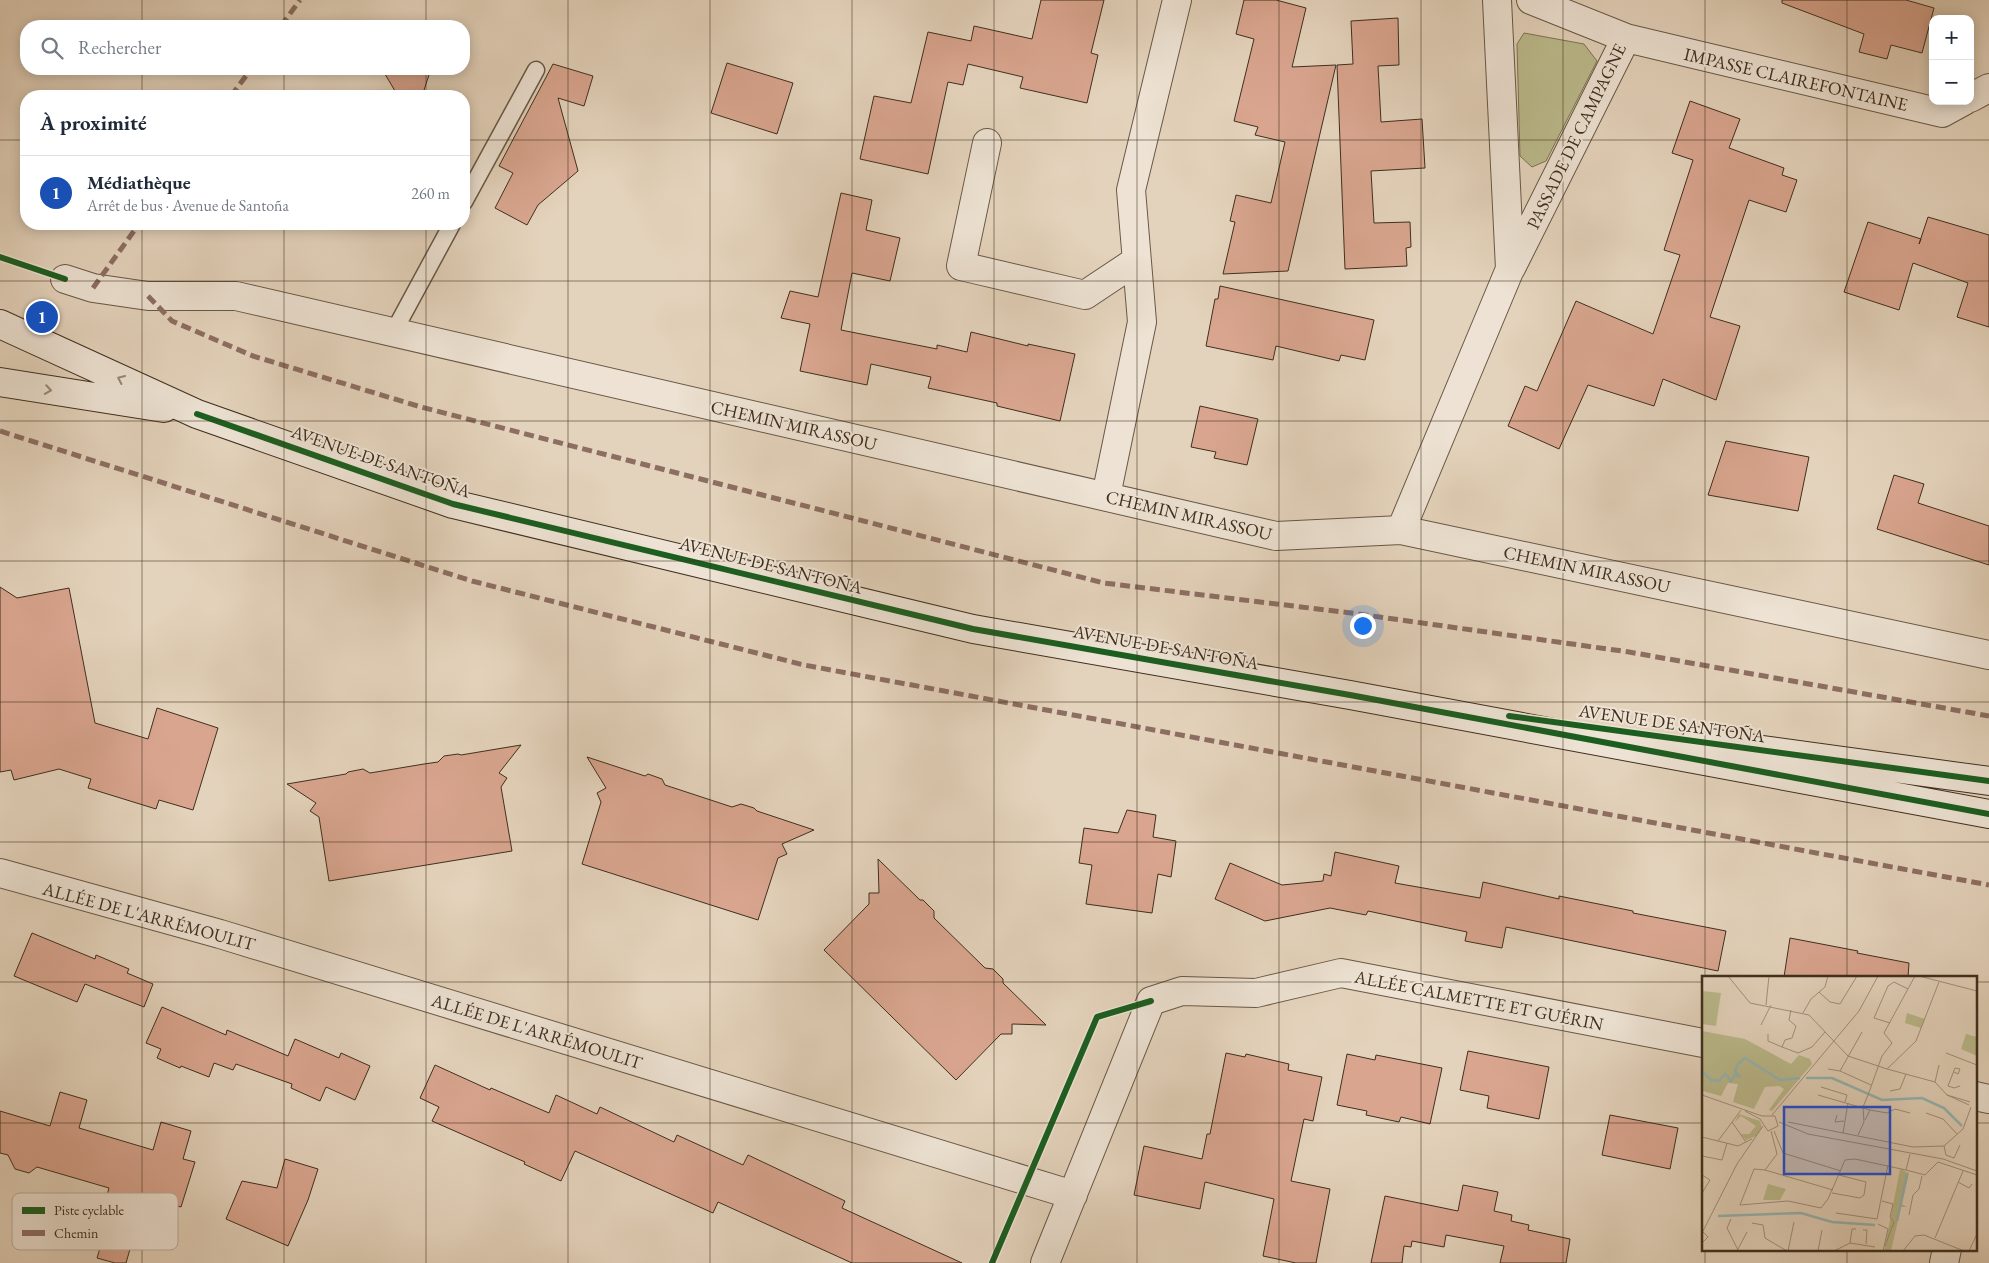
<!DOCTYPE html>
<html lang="fr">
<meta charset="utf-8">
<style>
body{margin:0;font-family:"EB Garamond",serif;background:#f2f2f3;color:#1f2937}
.controls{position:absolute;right:15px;top:15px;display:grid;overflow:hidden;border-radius:10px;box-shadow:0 2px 12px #0003}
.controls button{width:45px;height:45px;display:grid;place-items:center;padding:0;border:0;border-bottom:1px solid #e0e1e3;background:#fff;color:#1f2937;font:25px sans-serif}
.you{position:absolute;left:1362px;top:625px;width:18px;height:18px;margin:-12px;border:4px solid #fff;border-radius:50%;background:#1a73e8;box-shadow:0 0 0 8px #1a73e833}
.badge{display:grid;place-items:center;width:32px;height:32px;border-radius:50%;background:#0f766e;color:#fff;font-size:16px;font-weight:700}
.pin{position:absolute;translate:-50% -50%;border:2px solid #fff;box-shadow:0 1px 5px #0006}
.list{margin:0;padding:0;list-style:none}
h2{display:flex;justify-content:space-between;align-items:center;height:65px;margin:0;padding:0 20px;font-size:21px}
h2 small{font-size:16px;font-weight:400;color:#747a83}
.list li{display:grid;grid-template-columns:32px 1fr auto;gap:15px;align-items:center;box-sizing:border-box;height:75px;padding:0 20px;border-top:1px solid #e0e1e3}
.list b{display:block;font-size:19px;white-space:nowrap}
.list p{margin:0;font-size:16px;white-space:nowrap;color:#747a83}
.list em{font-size:16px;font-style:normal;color:#747a83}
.icon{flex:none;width:28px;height:28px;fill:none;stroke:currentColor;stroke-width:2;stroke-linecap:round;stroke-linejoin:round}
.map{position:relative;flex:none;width:1989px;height:1263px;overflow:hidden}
.search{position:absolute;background:#fff;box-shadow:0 2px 12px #0003;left:20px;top:20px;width:450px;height:55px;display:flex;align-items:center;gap:12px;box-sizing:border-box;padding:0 18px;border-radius:20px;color:#747a83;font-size:19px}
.panel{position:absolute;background:#fff;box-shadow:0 2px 12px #0003;left:20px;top:90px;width:450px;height:140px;border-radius:20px}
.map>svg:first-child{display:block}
</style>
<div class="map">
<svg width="1989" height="1263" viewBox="0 0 1989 1263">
<rect width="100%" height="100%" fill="#e4d3bc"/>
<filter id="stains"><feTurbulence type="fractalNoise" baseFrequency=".004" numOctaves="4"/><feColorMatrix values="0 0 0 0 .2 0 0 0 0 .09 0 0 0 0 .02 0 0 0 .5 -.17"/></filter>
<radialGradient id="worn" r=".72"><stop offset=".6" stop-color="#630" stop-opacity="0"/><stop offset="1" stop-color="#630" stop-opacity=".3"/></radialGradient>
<path fill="#bbba8c" stroke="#7d7455" d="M 1524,33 L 1584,44 L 1597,61 L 1546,161 L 1532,167 L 1520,156 L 1517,44 Z"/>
<path fill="#d9a58f" stroke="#3f2f1e" d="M 1041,0 L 1104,0 L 1091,53 L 1098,55 L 1087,103 L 1020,88 L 1023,77 L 968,64 L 963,85 L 948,82 L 928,174 L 860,159 L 874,96 L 911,103 L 928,32 L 971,41 L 974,26 L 1032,39 Z
M 1244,0 L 1276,0 L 1306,8 L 1292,67 L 1336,65 L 1288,271 L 1223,274 L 1235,222 L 1230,221 L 1236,195 L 1271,203 L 1285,142 L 1255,135 L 1258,127 L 1234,121 L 1254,39 L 1236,34 Z
M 1782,0 L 1906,0 L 1934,8 L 1922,53 L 1891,45 L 1887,59 L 1859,52 L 1864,34 L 1782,3 Z
M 1398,18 L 1399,65 L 1378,66 L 1381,122 L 1422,119 L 1425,168 L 1371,171 L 1374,223 L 1410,222 L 1411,247 L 1406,248 L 1407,266 L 1345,269 L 1337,65 L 1353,64 L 1351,21 Z
M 727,63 L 793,83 L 777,134 L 711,113 Z
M 553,64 L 593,76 L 584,106 L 558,98 L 578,171 L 538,205 L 527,225 L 495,208 L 513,173 L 499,166 Z
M 382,69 L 431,69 L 422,96 L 398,96 Z
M 1690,101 L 1740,119 L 1729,148 L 1784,168 L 1782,175 L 1797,180 L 1786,212 L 1749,200 L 1710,317 L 1740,326 L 1716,400 L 1663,379 L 1654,406 L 1588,385 L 1559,449 L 1508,426 L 1525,386 L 1537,391 L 1576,301 L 1653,334 L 1680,255 L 1664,250 L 1693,160 L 1672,153 Z
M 841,193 L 872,200 L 866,230 L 900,238 L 890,281 L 852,273 L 841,330 L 937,349 L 937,345 L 967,352 L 971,332 L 1028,346 L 1028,344 L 1075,354 L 1060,421 L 997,406 L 997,403 L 928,388 L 931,377 L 871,364 L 867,385 L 800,371 L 810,324 L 781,318 L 790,291 L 818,297 Z
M 1928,217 L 1989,235 L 1989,327 L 1957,317 L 1968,283 L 1913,263 L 1899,310 L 1844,292 L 1868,222 L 1921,239 L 1919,244 Z
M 1220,286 L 1374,320 L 1365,360 L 1341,355 L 1339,361 L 1276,346 L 1273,360 L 1206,346 L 1215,299 L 1218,299 Z
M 1200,406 L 1258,419 L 1247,465 L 1214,458 L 1216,452 L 1191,447 Z
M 1726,441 L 1809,457 L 1798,511 L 1708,495 Z
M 1894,475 L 1924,484 L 1918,503 L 1989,526 L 1989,565 L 1877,529 Z
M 0,587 L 17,598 L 69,588 L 95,723 L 148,739 L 157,708 L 218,728 L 193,810 L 159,800 L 156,809 L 88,788 L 91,779 L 59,769 L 14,780 L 11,770 L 0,772 Z
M 521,745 L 499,773 L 507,778 L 501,787 L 512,851 L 329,881 L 319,817 L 310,811 L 316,803 L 287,784 L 346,774 L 348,772 L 363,769 L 370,773 L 424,764 L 438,762 L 444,756 L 458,754 L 461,755 Z
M 587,757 L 645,776 L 648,774 L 662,779 L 665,785 L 732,807 L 741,804 L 754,808 L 757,811 L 814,830 L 782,844 L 787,854 L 778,858 L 758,920 L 582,864 L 601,802 L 597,793 L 606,788 Z
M 1127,810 L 1156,815 L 1153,837 L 1176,841 L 1171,877 L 1158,874 L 1152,913 L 1086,904 L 1092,865 L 1079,863 L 1084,828 L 1118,833 Z
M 1335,852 L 1399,866 L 1395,883 L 1480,898 L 1483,882 L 1559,899 L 1559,896 L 1633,911 L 1633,913 L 1726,931 L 1718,971 L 1506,927 L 1502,948 L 1465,941 L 1467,932 L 1368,911 L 1366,915 L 1330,908 L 1265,921 L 1215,899 L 1230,863 L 1282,885 L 1323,881 L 1324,874 L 1331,876 Z
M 878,859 L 920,900 L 923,900 L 934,911 L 934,918 L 985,968 L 993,969 L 1003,979 L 1003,983 L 1046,1025 L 1012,1024 L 1012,1034 L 1001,1034 L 956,1080 L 824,950 L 869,904 L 869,893 L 879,893 Z
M 32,933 L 95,959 L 96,955 L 129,969 L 127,973 L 153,984 L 144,1007 L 85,984 L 77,1002 L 14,976 Z
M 1790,938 L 1858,951 L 1857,953 L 1909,963 L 1908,977 L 1784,977 Z
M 162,1007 L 226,1035 L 227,1030 L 288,1056 L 295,1039 L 339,1058 L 341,1053 L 370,1066 L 355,1100 L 326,1087 L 320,1101 L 291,1088 L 292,1084 L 236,1064 L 233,1070 L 214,1063 L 209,1077 L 181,1066 L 180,1068 L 157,1058 L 161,1049 L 146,1043 Z
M 1468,1051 L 1549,1067 L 1539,1119 L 1487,1108 L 1489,1096 L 1460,1090 Z
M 1226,1053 L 1245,1057 L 1246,1054 L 1289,1064 L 1288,1070 L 1322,1077 L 1313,1121 L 1304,1119 L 1291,1181 L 1330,1189 L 1316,1263 L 1296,1263 L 1263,1256 L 1274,1199 L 1205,1182 L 1200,1209 L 1134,1195 L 1144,1146 L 1202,1159 L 1207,1134 L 1210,1134 Z
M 1347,1054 L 1375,1060 L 1376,1055 L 1442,1068 L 1430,1124 L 1401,1117 L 1399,1122 L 1366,1115 L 1367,1111 L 1337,1105 Z
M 435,1065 L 490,1090 L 491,1088 L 549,1113 L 556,1095 L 597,1114 L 600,1107 L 674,1142 L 677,1135 L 743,1165 L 748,1155 L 845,1201 L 842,1208 L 962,1263 L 852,1263 L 718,1202 L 713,1213 L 575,1151 L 561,1181 L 524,1164 L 525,1162 L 432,1121 L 439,1107 L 420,1098 Z
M 60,1092 L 87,1100 L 79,1128 L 153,1150 L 161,1122 L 191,1131 L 183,1159 L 195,1162 L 181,1207 L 145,1197 L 126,1263 L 115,1263 L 97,1258 L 106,1228 L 98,1225 L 109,1188 L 37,1167 L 29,1173 L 15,1169 L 8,1155 L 0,1153 L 0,1111 L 50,1126 Z
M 1610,1115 L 1678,1128 L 1670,1169 L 1602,1155 Z
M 285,1159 L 318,1169 L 308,1200 L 288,1246 L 226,1219 L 242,1181 L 277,1188 Z
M 1463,1185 L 1498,1192 L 1494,1211 L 1512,1215 L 1511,1221 L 1529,1225 L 1528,1230 L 1570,1239 L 1566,1263 L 1500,1263 L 1504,1246 L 1446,1235 L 1444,1247 L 1412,1241 L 1411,1247 L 1404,1246 L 1402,1263 L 1371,1263 L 1385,1196 L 1458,1211 Z"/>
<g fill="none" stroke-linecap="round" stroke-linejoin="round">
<defs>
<path id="lane" d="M 464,202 L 536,70
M 393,333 L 452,224"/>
<path id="street" d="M 1626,38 L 1942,113 L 1964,101
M 1970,98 L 1989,88
M 987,143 L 961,266 L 1085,295 L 1136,261
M 1511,268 L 1626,38 L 1531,0
M 65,279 L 93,288 L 148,296 L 236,296 L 1276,536 L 1401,530 L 1989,655
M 1106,496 L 1142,322 L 1131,190 L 1177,0
M 1401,530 L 1510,269 L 1497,0
M 0,873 L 220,934 L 1073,1195
M 1975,1096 L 1989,1099
M 1045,1263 L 1151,1001 L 1182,991 L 1256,993 L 1341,973 L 1703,1043
M 1944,1263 L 1947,1249"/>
<path id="secondary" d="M 0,324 L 197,414 L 453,504 L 973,629 L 1350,695 L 1989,814
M 0,382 L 164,408
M 1696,741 L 1989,781"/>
</defs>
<use href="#lane" stroke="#685846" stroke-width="19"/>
<use href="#street" stroke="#685846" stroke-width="30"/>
<use href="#secondary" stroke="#3f2f1e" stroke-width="30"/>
<use href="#lane" stroke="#ede2d3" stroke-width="16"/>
<use href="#street" stroke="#ede2d3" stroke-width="28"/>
<use href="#secondary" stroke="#ede2d3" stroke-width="28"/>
<path stroke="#8d6e63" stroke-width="5" stroke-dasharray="10 5" stroke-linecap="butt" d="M 281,26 L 300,0
M 231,96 L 251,69
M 93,288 L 139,224
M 148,296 L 172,321 L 253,356 L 421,407 L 1104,583 L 1351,613 L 1629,652 L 1989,716
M 0,431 L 472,581 L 804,665 L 1989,885"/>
<defs>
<path id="cycleway" d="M 0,257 L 65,279
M 197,414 L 453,504 L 973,629 L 1350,695 L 1989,814
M 1509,716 L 1989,781
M 992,1263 L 1097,1017 L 1151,1001"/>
</defs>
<use href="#cycleway" stroke="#ede2d3" stroke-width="9"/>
<use href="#cycleway" stroke="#1b5e20" stroke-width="6"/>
</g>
<defs><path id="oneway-chevron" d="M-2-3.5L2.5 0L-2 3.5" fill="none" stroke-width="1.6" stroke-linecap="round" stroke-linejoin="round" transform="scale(1.25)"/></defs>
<g stroke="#968878">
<use href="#oneway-chevron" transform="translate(121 379) rotate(-155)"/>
<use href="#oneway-chevron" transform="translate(48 390) rotate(9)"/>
</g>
<path fill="none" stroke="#3f2f1e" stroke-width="1" stroke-opacity="0.55" d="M 142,0 L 142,26M 284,0 L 284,26M 426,0 L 426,26M 568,0 L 568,1263M 710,0 L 710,1263M 852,0 L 852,1263M 994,0 L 994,1263M 1137,0 L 1137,1263M 1279,0 L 1279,1263M 1421,0 L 1421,1263M 1563,0 L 1563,1263M 1705,0 L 1705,977M 1847,0 L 1847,977M 142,69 L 142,96M 284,69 L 284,96M 426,69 L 426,96M 0,140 L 26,140M 464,140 L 1989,140M 142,224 L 142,1263M 284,224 L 284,1263M 426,224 L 426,1263M 0,281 L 1989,281M 0,421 L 1989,421M 0,561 L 1989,561M 0,702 L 1989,702M 0,842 L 1989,842M 0,982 L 1703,982M 1975,982 L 1989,982M 0,1123 L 1703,1123M 1975,1123 L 1989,1123M 1705,1249 L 1705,1263M 1847,1249 L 1847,1263"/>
<g text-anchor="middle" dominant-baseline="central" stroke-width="4" stroke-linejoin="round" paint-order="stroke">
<g font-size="18" fill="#3f2f1e" stroke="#ede2d3">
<text transform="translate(1796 79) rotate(13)">IMPASSE CLAIREFONTAINE</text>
<text transform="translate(1576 136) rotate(-64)">PASSADE DE CAMPAGNE</text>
<text transform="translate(794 425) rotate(13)">CHEMIN MIRASSOU</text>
<text transform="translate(381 461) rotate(19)">AVENUE DE SANTOÑA</text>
<text transform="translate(1189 515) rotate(13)">CHEMIN MIRASSOU</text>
<text transform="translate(771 565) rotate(14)">AVENUE DE SANTOÑA</text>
<text transform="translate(1587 569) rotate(12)">CHEMIN MIRASSOU</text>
<text transform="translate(1166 647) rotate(10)">AVENUE DE SANTOÑA</text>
<text transform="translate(1672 723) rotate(8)">AVENUE DE SANTOÑA</text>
<text transform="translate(149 916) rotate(15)">ALLÉE DE L'ARRÉMOULIT</text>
<text transform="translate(1479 1000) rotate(11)">ALLÉE CALMETTE ET GUÉRIN</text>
<text transform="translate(537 1031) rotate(17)">ALLÉE DE L'ARRÉMOULIT</text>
</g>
</g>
<g transform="translate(1702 976)">
<rect width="275" height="275" fill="#e4d3bc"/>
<path d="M 0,15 L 19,17 L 14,50 L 0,48 ZM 205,37 L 223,43 L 219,52 L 203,47 ZM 0,55 L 43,63 L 89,88 L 97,79 L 108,83 L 110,88 L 70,135 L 67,134 L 82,113 L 77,110 L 63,111 L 52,133 L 31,126 L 36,108 L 26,107 L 19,120 L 1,115 ZM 264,58 L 275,61 L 275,80 L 259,73 ZM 37,138 L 58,145 L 60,152 L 54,160 L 44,164 L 39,158 L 47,158 L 54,150 L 39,140 L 32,147 ZM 198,193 L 207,197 L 200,228 L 205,231 L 199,231 L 189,275 L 182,275 ZM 66,208 L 84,213 L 78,224 L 61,224 Z" fill="#bbba8c"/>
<path fill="none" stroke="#96b7b5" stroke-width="2.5" d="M 0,95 L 9,104 L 17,105 L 23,98 L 29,105 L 33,99 L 37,100 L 33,95 L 36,88 L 43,82 L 78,104 L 98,102M 104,102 L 130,102 L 180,124 L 220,122 L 242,132 L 260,150M 16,240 L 99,237 L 130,246 L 173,249M 195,245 L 205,198"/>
<path fill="none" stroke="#a2917d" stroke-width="1" d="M 26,0 L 48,27 L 107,39 L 146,80 L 185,93 L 214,65 L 237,6M 217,0 L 275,15M 117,16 L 128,26 L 138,28 L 155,0M 64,29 L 67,0M 101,37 L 109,23 L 123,11 L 126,0M 188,47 L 172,42 L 186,10 L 192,6 L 206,13M 59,49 L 69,29M 66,58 L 66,65 L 80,71 L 83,64 L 90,62 L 94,50 L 87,44 L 89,34M 80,71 L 96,77 L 110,71 L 123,56M 244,77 L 275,89M 126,93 L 138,95 L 169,109M 185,93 L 233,106 L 245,119M 138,95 L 160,56M 252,96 L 256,98 L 258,93 L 253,92 L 246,110 L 252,112 L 258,110M 233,106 L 237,89M 119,111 L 145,119 L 143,126M 188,115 L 198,113 L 204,98M 0,119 L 60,140 L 73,140 L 76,150 L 66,155 L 58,143 L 43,135M 116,119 L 168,134 L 163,144M 267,129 L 245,119 L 268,126M 168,134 L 185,137 L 193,133 L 208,137M 224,137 L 241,143 L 255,158M 70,139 L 157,35 L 176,0M 135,139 L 133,146 L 142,145M 30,146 L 44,166M 77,146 L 106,158 L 241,183 L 275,195M 86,146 L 211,171 L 242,170 L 261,153 L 269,131M 69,155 L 75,178M 72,155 L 81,177M 141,157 L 146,127M 156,159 L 162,146 L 161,131 L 166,119 L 180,80 L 190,67 L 182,57 L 213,0M 0,161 L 36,170 L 50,163M 16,165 L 39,134M 242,170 L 244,179 L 252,182 L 258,169M 81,177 L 139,195M 75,178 L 63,194 L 131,214M 0,180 L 20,184 L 25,167M 63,194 L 52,193 L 38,229 L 86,225 L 119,232 L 126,223 L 143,184 L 153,183 L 204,194 L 208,178M 204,194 L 223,199 L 236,186 L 275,199M 0,199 L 8,204 L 0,217M 256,206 L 267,212 L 270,208M 130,217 L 158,222 L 162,219 L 164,206 L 137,199M 180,225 L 191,228 L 188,241 L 192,246 L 183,270M 134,237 L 175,243 L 186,189M 207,239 L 211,219 L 217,213 L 220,200M 29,243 L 25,252 L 36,274M 50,247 L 61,249 L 63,262 L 85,275M 176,248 L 186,253 L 181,275M 161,254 L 165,254 L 164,268M 0,255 L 6,261 L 0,267M 1,255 L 35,188 L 61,150M 233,262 L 261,195M 148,267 L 150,253 L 154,253M 36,273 L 45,256M 86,275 L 92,246M 116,275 L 120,254M 132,275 L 148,267 L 173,271M 201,275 L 213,260 L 222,259 L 262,275M 267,275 L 275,258"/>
<path fill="#1d4ed8" fill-opacity="0.15" stroke="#1d4ed8" stroke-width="2.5" d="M 82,131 L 188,131 L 188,198 L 82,198 Z"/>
<rect width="275" height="275" fill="none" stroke="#3f2f1e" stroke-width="2.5"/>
</g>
<rect x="12" y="1193" width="166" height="57" rx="8" fill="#ede2d3" stroke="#b9ac9d" stroke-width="1"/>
<rect x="22" y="1207" width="23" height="7" fill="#1b5e20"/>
<rect x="22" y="1230" width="23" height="6" fill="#8d6e63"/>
<g font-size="14" fill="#3f2f1e">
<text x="54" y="1215">Piste cyclable</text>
<text x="54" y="1238">Chemin</text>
</g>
<rect width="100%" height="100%" filter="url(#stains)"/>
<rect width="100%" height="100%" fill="url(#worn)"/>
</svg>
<div class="controls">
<button>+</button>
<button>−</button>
</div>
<div class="you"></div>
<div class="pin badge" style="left:42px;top:317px;background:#1a4fb4">1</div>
<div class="search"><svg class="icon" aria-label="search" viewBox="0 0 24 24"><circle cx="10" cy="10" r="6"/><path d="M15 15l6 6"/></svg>Rechercher</div>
<section class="panel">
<h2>À proximité<small></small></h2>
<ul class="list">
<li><span class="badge" style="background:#1a4fb4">1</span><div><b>Médiathèque</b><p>Arrêt de bus · Avenue de Santoña</p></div><em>260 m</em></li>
</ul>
</section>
</div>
